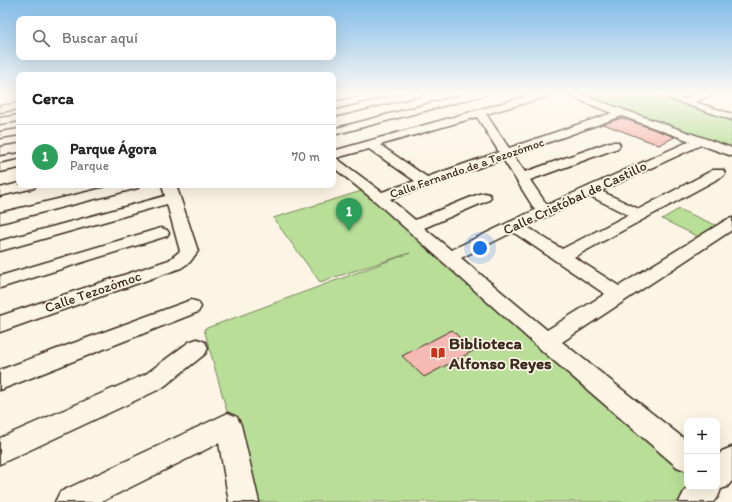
<!DOCTYPE html>
<html lang="es">
<meta charset="utf-8">
<style>
body{margin:0;font-family:Itim,sans-serif;background:#f2f2f2;color:#222}
.controls{position:absolute;right:12px;bottom:12px;display:grid;overflow:hidden;border-radius:8px;box-shadow:0 4px 16px #0002}
.controls button{width:36px;height:36px;display:grid;place-items:center;padding:0;border:0;border-bottom:1px solid #e0e0e0;background:#fff;color:#222;font:20px sans-serif}
.you{position:absolute;left:480px;top:248px;width:14px;height:14px;margin:-10px;border:3px solid #fff;border-radius:50%;background:#1a73e8;box-shadow:0 0 0 6px #1a73e833}
.badge{display:grid;place-items:center;width:26px;height:26px;border-radius:50%;background:#c8321e;color:#fff;font-size:13px;font-weight:700}
.pin{position:absolute;translate:-50% -33px;filter:drop-shadow(0 1px 2px #0008)}
.pin::after{content:'';position:absolute;top:21px;width:14px;height:12px;background:inherit;clip-path:polygon(0 0,100% 0,50% 100%)}
.list{margin:0;padding:0;list-style:none}
h2{display:flex;justify-content:space-between;align-items:center;height:52px;margin:0;padding:0 16px;font-size:17px}
h2 small{font-size:13px;font-weight:400;color:#767676}
.list li{display:grid;grid-template-columns:26px 1fr auto;gap:12px;align-items:center;box-sizing:border-box;height:64px;padding:0 16px;border-top:1px solid #e0e0e0}
.list b{display:block;font-size:15px;white-space:nowrap}
.list p{margin:0;font-size:13px;white-space:nowrap;color:#767676}
.list em{font-size:13px;font-style:normal;color:#767676}
.icon{flex:none;width:22px;height:22px;fill:none;stroke:currentColor;stroke-width:2;stroke-linecap:round;stroke-linejoin:round}
.map{position:relative;flex:none;width:732px;height:502px;overflow:hidden}
.search{position:absolute;background:#fff;box-shadow:0 4px 16px #0002;left:16px;top:16px;width:320px;height:44px;display:flex;align-items:center;gap:10px;box-sizing:border-box;padding:0 14px;border-radius:8px;color:#767676;font-size:15px}
.panel{position:absolute;background:#fff;box-shadow:0 4px 16px #0002;left:16px;top:72px;width:320px;height:116px;border-radius:8px}
.map>svg:first-child{display:block}
</style>
<div class="map">
<svg width="732" height="502" viewBox="0 0 732 502">
<rect width="100%" height="100%" fill="#fcf5e5"/>
<filter id="ink" filterUnits="userSpaceOnUse"><feTurbulence type="fractalNoise" baseFrequency=".025" numOctaves="2"/><feDisplacementMap in="SourceGraphic" scale="8" xChannelSelector="R" yChannelSelector="G"/><feConvolveMatrix kernelMatrix="1 2 1 2 8 2 1 2 1" color-interpolation-filters="sRGB"/></filter>
<g filter="url(#ink)">
<path fill="#b8de98" stroke="#7a845b" d="M 569,93 L 649,93 L 732,119 L 732,151 Z
M 365,190 L 687,461 L 687,487 L 708,487 L 694,502 L 252,502 L 204,329 L 410,253 L 320,282 L 273,218 Z
M 679,209 L 722,228 L 703,239 L 662,219 Z"/>
<path fill="#f5bab3" stroke="#3b2a1e" d="M 622,118 L 675,137 L 659,145 L 603,124 Z
M 452,330 L 473,351 L 424,377 L 402,356 Z"/>
<g fill="none" stroke-linecap="round" stroke-linejoin="round">
<defs>
<path id="minor" d="M 341,93 L 360,93 L 359,95 L 333,101 L 333,95 Z
M 406,93 L 423,93 L 422,95 L 333,117 L 333,111 Z
M 469,93 L 486,93 L 485,95 L 333,135 L 333,129 Z
M 538,93 L 554,93 L 553,95 L 486,114 L 509,148 L 612,113 L 562,93 L 576,93 L 732,148 L 732,156 L 701,145 L 601,191 L 639,209 L 713,170 L 723,170 L 725,173 L 723,176 L 574,257 L 619,286 L 726,220 L 732,218 L 732,230 L 562,342 L 687,441 L 687,471 L 677,467 L 538,347 L 375,201 L 333,167 L 333,151 ZM 622,116 L 690,141 L 547,205 L 530,180 L 618,148 L 620,145 L 618,142 L 610,142 L 525,172 L 513,155 ZM 477,117 L 499,152 L 427,177 L 380,145 ZM 369,149 L 415,181 L 382,192 L 336,158 ZM 503,159 L 535,210 L 451,250 L 424,228 L 489,200 L 491,197 L 489,194 L 484,193 L 479,194 L 415,220 L 390,199 ZM 590,196 L 628,215 L 562,249 L 526,226 ZM 513,232 L 605,294 L 547,330 L 461,258 Z
M 653,93 L 668,93 L 685,99 L 701,93 L 715,93 L 695,102 L 732,114 L 732,120 Z
M 19,103 L 19,109 L 0,112 L 0,106 Z
M 19,115 L 19,121 L 0,124 L 0,118 Z
M 19,129 L 19,135 L 0,138 L 0,132 Z
M 19,144 L 19,152 L 0,155 L 0,147 Z
M 19,160 L 19,168 L 0,172 L 0,164 Z
M 19,183 L 19,185 L 36,185 L 34,188 L 0,196 L 0,188 Z
M 116,185 L 140,185 L 138,188 L 0,223 L 0,213 Z
M 162,185 L 176,185 L 198,251 L 190,262 L 181,268 L 0,332 L 0,316 L 169,260 L 180,251 L 167,204 L 0,251 L 0,241 L 165,196 Z
M 161,228 L 167,230 L 169,233 L 167,236 L 0,288 L 0,276 Z
M 191,300 L 198,302 L 201,307 L 198,312 L 0,390 L 0,370 Z
M 197,339 L 205,342 L 208,348 L 205,354 L 162,388 L 0,464 L 0,438 L 146,374 L 189,342 Z
M 228,413 L 237,417 L 241,425 L 259,502 L 229,502 L 219,443 L 101,502 L 55,502 L 60,492 Z
M 732,447 L 732,481 L 727,487 L 721,489 L 718,497 L 713,502 L 679,502 L 684,492 L 688,487 L 717,487 L 717,457 L 722,451 Z"/>
</defs>
<use href="#minor" stroke="#3b2a1e" stroke-width="3"/>
<use href="#minor" fill="#fcf5e5" fill-rule="evenodd"/>
</g>
</g>
<linearGradient id="sky" x2="0" y2="1"><stop stop-color="#82bce9"/><stop offset="0.57" stop-color="#fefaf3"/><stop offset="1" stop-color="#fefaf3" stop-opacity="0"/></linearGradient>
<rect width="732" height="164" fill="url(#sky)"/>
<defs>
<symbol id="library-bare" viewBox="-9 -9 18 18"><path d="M-6-4Q-3-5.5-.7-3.5V5Q-3 3-6 4ZM6-4Q3-5.5 .7-3.5V5Q3 3 6 4Z" fill="#c8321e" stroke="#fcf5e5" stroke-width="2.5" paint-order="stroke"/></symbol>
</defs>
<g fill-rule="evenodd">
<use href="#library-bare" x="428" y="343" width="20" height="20"/>
</g>
<g text-anchor="middle" dominant-baseline="central" stroke-width="3.5" stroke-linejoin="round" paint-order="stroke">
<g font-size="12" fill="#3b2a1e" stroke="#fcf5e5">
<text transform="translate(467 168) rotate(-19)">Calle Fernando de a Tezozómoc</text>
</g>
<g font-size="14" fill="#3b2a1e" stroke="#fcf5e5">
<text transform="translate(575 198) rotate(-25)">Calle Cristóbal de Castillo</text>
<text transform="translate(93 292) rotate(-19)">Calle Tezozómoc</text>
</g>
<g font-size="17" font-weight="bold" fill="#3b2a1e" stroke="#fcf5e5" text-anchor="start">
<text x="449" y="343">Biblioteca<tspan x="449" dy="20">Alfonso Reyes</tspan></text>
</g>
</g>
</svg>
<div class="controls">
<button>+</button>
<button>−</button>
</div>
<div class="you"></div>
<div class="pin badge" style="left:349px;top:231px;background:#2e9e5b">1</div>
<div class="search"><svg class="icon" aria-label="search" viewBox="0 0 24 24"><circle cx="10" cy="10" r="6"/><path d="M15 15l6 6"/></svg>Buscar aquí</div>
<section class="panel">
<h2>Cerca<small></small></h2>
<ul class="list">
<li><span class="badge" style="background:#2e9e5b">1</span><div><b>Parque Ágora</b><p>Parque</p></div><em>70 m</em></li>
</ul>
</section>
</div>
